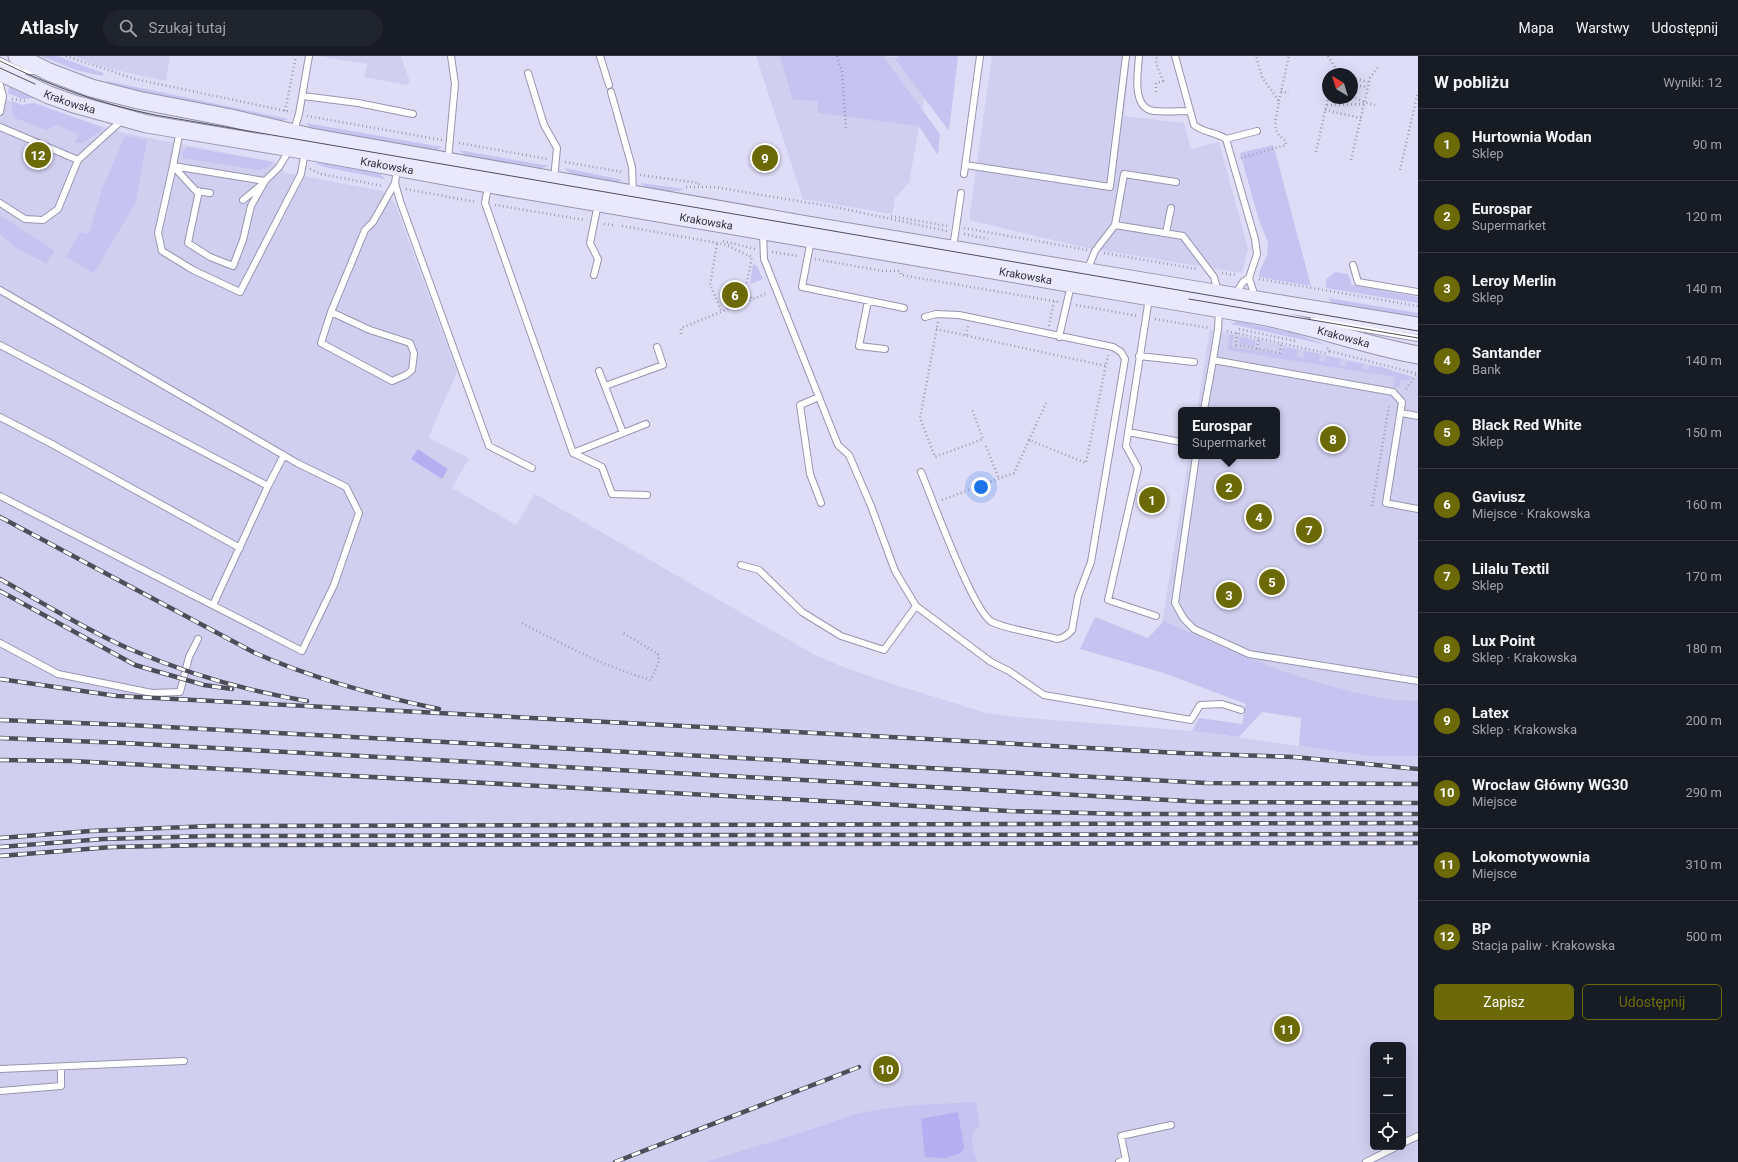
<!DOCTYPE html>
<html lang="pl">
<meta charset="utf-8">
<style>
body{margin:0;font-family:Roboto,sans-serif;background:#20242c;color:#f1f3f6}
.controls{position:absolute;right:12px;bottom:12px;display:grid;overflow:hidden;border-radius:6px;box-shadow:0 4px 16px #0002}
.controls button{width:36px;height:36px;display:grid;place-items:center;padding:0;border:0;border-bottom:1px solid #363941;background:#171b24;color:#f1f3f6;font:20px sans-serif}
.compass{position:absolute;left:1322px;top:12px;width:36px;height:36px;border-radius:50%;background:#171b24;box-shadow:0 4px 16px #0002;rotate:322deg}
.you{position:absolute;left:981px;top:431px;width:14px;height:14px;margin:-10px;border:3px solid #fff;border-radius:50%;background:#1a73e8;box-shadow:0 0 0 6px #1a73e833}
.badge{display:grid;place-items:center;width:26px;height:26px;border-radius:50%;background:#6c6a06;color:#fff;font-size:13px;font-weight:700}
.pin{position:absolute;translate:-50% -50%;border:2px solid #fff;box-shadow:0 1px 4px #0006}
.popup{position:absolute;left:1178px;top:351px;width:102px;height:52px;box-sizing:border-box;display:grid;place-content:center;border-radius:6px;background:#171b24;filter:drop-shadow(0 1px 3px #0005);font-size:13px;white-space:nowrap;color:#9ea1a6}
.popup b{font-size:15px;color:#f1f3f6}
.popup::after{content:'';position:absolute;left:50%;top:100%;margin-left:-8px;border:8px solid transparent;border-top-color:#171b24}
.list{margin:0;padding:0;list-style:none}
h2{display:flex;justify-content:space-between;align-items:center;height:52px;margin:0;padding:0 16px;font-size:17px}
h2 small{font-size:13px;font-weight:400;color:#9ea1a6}
.list li{display:grid;grid-template-columns:26px 1fr auto;gap:12px;align-items:center;box-sizing:border-box;height:72px;padding:0 16px;border-top:1px solid #363941}
.list b{display:block;font-size:15px;white-space:nowrap}
.list p{margin:0;font-size:13px;white-space:nowrap;color:#9ea1a6}
.list em{font-size:13px;font-style:normal;color:#9ea1a6}
.actions{display:flex;gap:8px;padding:12px 16px}
.actions a{flex:1;padding:9px 0;border:1px solid #6c6a06;border-radius:6px;text-align:center;font-size:14px;color:#6c6a06}
.actions .main{background:#6c6a06;color:#fff}
.icon{flex:none;width:22px;height:22px;fill:none;stroke:currentColor;stroke-width:2;stroke-linecap:round;stroke-linejoin:round}
.map{position:relative;flex:none;width:1418px;height:1106px;overflow:hidden}
header{display:flex;align-items:center;gap:24px;box-sizing:border-box;height:56px;padding:0 20px;background:#171b24;border-bottom:1px solid #363941}
header strong{font-size:19px}
nav{display:flex;gap:22px;margin-inline-start:auto;font-size:14px}
.search{width:280px;height:36px;background:#20242c;display:flex;align-items:center;gap:10px;box-sizing:border-box;padding:0 14px;border-radius:22px;color:#9ea1a6;font-size:15px}
main{display:flex}
aside{flex:1;background:#171b24}
.map>svg:first-child{display:block}
</style>
<header>
<strong>Atlasly</strong>
<div class="search"><svg class="icon" aria-label="search" viewBox="0 0 24 24"><circle cx="10" cy="10" r="6"/><path d="M15 15l6 6"/></svg>Szukaj tutaj</div>
<nav><a>Mapa</a><a>Warstwy</a><a>Udostępnij</a></nav>
</header>
<main>
<div class="map">
<svg width="1418" height="1106" viewBox="0 0 1418 1106">
<rect width="100%" height="100%" fill="#dedcf7"/>
<path fill="#d1cff0" fill-rule="evenodd" d="M 75,0 L 170,0 L 166,25 L 98,10 Z
M 318,0 L 401,0 L 410,26 L 407,29 L 364,21 L 367,8 Z
M 756,0 L 884,0 L 931,5 L 909,127 L 895,142 L 892,158 L 803,143 Z
M 992,0 L 1130,0 L 1124,60 L 1184,67 L 1191,93 L 1219,86 L 1248,193 L 1242,217 L 1087,192 L 969,164 Z
M 0,42 L 23,49 L 34,47 L 71,62 L 129,78 L 274,106 L 286,117 L 383,135 L 395,148 L 457,316 L 428,382 L 469,402 L 452,432 L 516,469 L 535,438 L 815,599 L 843,611 L 893,628 L 986,657 L 1016,661 L 1192,675 L 1368,700 L 1418,700 L 1418,1106 L 0,1106 ZM 1373,989 L 1403,989 L 1403,1091 L 1373,1091 Z
M 1210,273 L 1372,309 L 1418,322 L 1418,677 L 1208,596 L 1162,567 L 1189,400 L 1277,400 L 1277,354 L 1197,354 Z"/>
<path fill="#c6c3f0" d="M 41,0 L 57,0 L 103,17 L 103,20 L 76,14 Z
M 780,0 L 883,0 L 940,78 L 938,98 L 937,98 L 919,70 L 818,57 L 818,45 L 793,44 Z
M 899,0 L 958,0 L 949,75 L 898,7 L 895,2 Z
M 107,25 L 288,63 L 280,65 L 239,55 L 113,30 L 106,27 Z
M 9,29 L 40,42 L 22,43 L 8,37 Z
M 12,45 L 23,49 L 34,47 L 102,71 L 101,77 L 100,75 L 83,87 L 75,87 L 79,78 L 57,69 L 46,74 L 15,62 L 12,57 Z
M 306,67 L 442,91 L 436,95 L 311,73 Z
M 125,80 L 147,84 L 136,146 L 94,217 L 66,201 L 80,176 L 89,178 L 102,133 Z
M 1273,89 L 1275,95 L 1311,230 L 1259,221 L 1260,215 L 1267,199 L 1268,186 L 1259,164 L 1240,97 Z
M 187,91 L 274,106 L 267,112 L 258,114 L 183,102 L 182,96 Z
M 459,94 L 549,110 L 539,113 L 465,99 Z
M 315,107 L 334,108 L 380,118 L 385,123 L 324,111 Z
M 564,112 L 623,124 L 617,126 L 571,118 Z
M 640,127 L 684,133 C 677,138 647,134 640,127 Z
M 0,159 L 55,195 L 46,208 L 15,191 L 0,178 Z
M 753,208 L 757,210 L 763,223 L 750,228 Z
M 1335,216 L 1348,218 L 1352,229 L 1418,241 L 1418,247 L 1326,232 L 1326,223 Z
M 1328,242 L 1418,257 L 1418,262 L 1333,248 Z
M 1237,265 L 1294,277 L 1327,289 L 1231,268 Z
M 1230,278 L 1234,279 L 1232,291 L 1281,298 L 1283,291 L 1298,294 L 1297,301 L 1303,302 L 1304,295 L 1320,298 L 1319,305 L 1325,306 L 1326,300 L 1341,303 L 1340,309 L 1346,310 L 1347,305 L 1362,308 L 1362,313 L 1368,314 L 1369,310 L 1382,311 L 1412,321 L 1407,325 L 1401,323 L 1400,329 L 1396,332 L 1393,332 L 1395,321 L 1227,294 Z
M 1240,281 L 1255,284 L 1254,291 L 1239,288 Z
M 1095,561 L 1148,582 L 1164,565 C 1235,598 1305,628 1382,642 C 1393,645 1406,644 1418,645 L 1418,700 L 1368,700 L 1299,690 L 1301,662 L 1262,656 L 1239,681 L 1192,675 L 1199,662 L 1242,668 L 1246,648 L 1164,617 L 1080,593 Z
M 976,1046 L 980,1069 C 967,1080 973,1091 977,1106 L 706,1106 L 825,1069 C 872,1048 926,1049 976,1046 Z"/>
<path fill="#b5aff2" d="M 418,393 L 448,413 L 442,423 L 411,403 Z
M 958,1056 L 964,1092 L 961,1097 L 945,1102 L 925,1101 L 921,1063 Z"/>
<g fill="none" stroke-linecap="round" stroke-linejoin="round">
<defs>
<path id="lane" d="M 600,0 L 609,29
M 1139,0 C 1138,16 1131,52 1154,55 C 1166,56 1178,55 1189,55
M 1175,0 L 1194,69 C 1204,77 1216,76 1226,83 L 1255,183 L 1257,198 L 1249,222 L 1243,226 L 1235,239
M 0,5 L 21,15 L 36,15
M 528,17 L 544,69 L 557,92 L 554,123
M 0,29 L 3,40 L 0,56
M 611,36 L 632,111 L 633,137
M 303,40 L 358,47 L 413,58
M 0,71 L 78,104 L 122,64
M 180,74 L 173,110 L 265,125 L 279,111 L 290,93
M 293,77 L 299,58 L 309,0
M 1226,83 L 1257,75
M 448,104 L 455,28 L 451,0
M 966,109 L 1110,131 L 1126,0
M 173,110 L 158,177 L 162,195 L 193,214 L 240,236 L 301,118 L 305,95
M 173,110 L 196,135 L 210,137
M 397,113 L 395,127 L 400,145 L 489,390 L 532,412
M 964,118 L 980,0
M 488,130 L 485,147 L 573,397 L 602,411 L 612,438 L 647,439
M 199,135 L 188,187 L 210,201 L 233,210 L 243,184 L 251,150 L 265,125
M 243,144 L 260,130
M 0,147 L 25,163 L 43,164 L 58,153 L 78,104
M 1115,169 L 1124,118 L 1176,126
M 763,177 L 764,203 L 838,389 L 849,399 L 871,450 L 895,515 L 916,550 L 991,606 L 1009,615 L 1044,639 L 1191,664 L 1200,649 L 1222,648 L 1241,654
M 1166,177 L 1171,152
M 811,184 L 802,231 L 904,252
M 953,192 L 961,137
M 1353,209 L 1358,226 L 1418,236
M 1087,215 L 1095,195 L 1115,169 L 1183,180 L 1214,221 L 1218,236
M 594,219 L 598,203 L 590,187 L 598,148
M 1249,222 L 1255,241
M 0,234 L 297,407 L 346,431 L 359,457 L 334,529 L 302,595 L 0,440
M 1149,242 L 1126,390 L 1138,412 L 1108,544 L 1156,560
M 868,245 L 859,290 L 885,293
M 1219,254 L 1218,273 L 1213,304 L 1393,336 L 1402,346 L 1386,447 L 1418,453
M 331,256 L 370,274 L 410,287 L 414,297 L 412,314 L 406,319 L 392,325 L 321,287 L 331,256 L 365,174 L 373,166 L 395,127
M 1313,264 L 1418,282
M 1059,281 L 1071,229
M 0,289 L 268,430 L 213,549
M 1139,300 L 1194,306
M 599,315 L 623,377
M 605,330 L 663,309 L 657,291
M 819,341 L 800,349 L 810,418 L 821,447
M 1204,354 L 1213,304
M 1401,357 L 1418,360
M 0,361 L 50,387 L 240,492
M 1128,376 L 1181,386
M 573,397 L 646,368
M 1196,400 L 1175,547 L 1184,563 L 1194,573 L 1249,598 L 1418,625
M 921,416 C 932,442 973,556 992,566 C 1006,573 1040,578 1057,583 C 1064,582 1068,579 1072,574 L 1078,540 L 1091,506 L 1125,303 L 1121,296 L 1113,291 L 959,259 L 936,258 L 925,261
M 268,430 L 284,399
M 741,509 L 759,514 L 802,556 L 841,580 L 884,594 L 916,550
M 0,587 L 58,618 L 152,637 L 180,636 L 189,601 L 198,583
M 0,1013 L 184,1005
M 0,1035 L 61,1030 L 61,1011
M 1403,1087 L 1418,1080
M 1119,1106 L 1126,1104 L 1121,1080 L 1171,1069
M 1366,1106 L 1396,1091"/>
<g id="secondary">
<path d="M 17,0 L 49,16 L 91,32 L 138,44 L 231,62 L 311,81 L 802,168 L 1202,235 L 1418,270"/>
<path id="s1" d="M 0,16 L 49,39 L 74,48 L 147,68 L 291,92 L 488,128 L 1256,259 C 1311,269 1363,289 1418,299"/>
</g>
</defs>
<use href="#lane" stroke="#9795ae" stroke-width="8"/>
<use href="#secondary" stroke="#9795ae" stroke-width="19"/>
<path stroke="#9f9eb3" stroke-width="2.5" stroke-dasharray="1 3" stroke-linecap="butt" d="M 66,0 L 135,23 L 291,56
M 837,0 L 842,15 L 846,74
M 1328,0 L 1335,11 L 1333,17
M 1352,22 L 1369,26
M 1352,29 L 1368,31
M 1281,35 L 1289,37
M 1156,36 L 1156,27 L 1163,25 L 1156,7 L 1157,0
M 1352,40 L 1364,46 L 1375,49
M 12,43 L 26,45
M 1279,45 L 1289,0
M 1327,49 L 1364,48
M 1325,54 L 1361,62
M 285,55 L 296,0
M 307,60 L 442,84
M 459,87 L 548,103
M 1316,96 L 1328,42
M 1241,102 L 1286,89 L 1286,85 C 1269,74 1277,62 1279,45 L 1262,21 L 1256,0
M 1351,104 L 1370,22 L 1379,10
M 565,106 L 623,116
M 310,113 L 321,118 L 383,130
M 1400,114 L 1418,36
M 640,119 L 699,127 L 699,129
M 686,131 L 714,131 L 840,152 L 947,175
M 406,133 L 476,146
M 495,149 L 585,164
M 891,160 L 947,170
M 604,168 L 613,169
M 622,170 L 729,189
M 964,172 L 1087,194
M 964,178 L 988,183
M 723,185 L 755,193
M 717,188 L 710,229 L 722,256
M 728,190 L 752,201 L 746,231 L 752,244
M 772,196 L 798,200
M 1104,197 L 1197,213
M 815,203 L 883,215 L 901,215
M 901,217 L 901,219 L 1059,246
M 1222,217 L 1237,219
M 1259,223 L 1418,250
M 1076,249 L 1138,260
M 1155,263 L 1209,272
M 938,266 L 920,362 L 935,401 L 983,383 L 972,353
M 1049,270 L 1054,245
M 936,273 L 1106,310
M 1239,273 L 1295,285
M 1227,275 L 1325,297 L 1330,295
M 1237,277 L 1236,289 L 1280,297 L 1281,287
M 681,278 L 681,272 L 768,237
M 966,279 L 968,270
M 1327,292 L 1330,295 L 1418,318
M 1257,293 L 1259,282
M 1406,333 L 1417,318
M 1029,384 L 1046,347
M 986,390 L 999,423
M 942,444 L 1014,417 L 1029,384 L 1086,407 L 1108,299
M 1372,450 L 1389,350
M 522,567 C 564,589 605,611 651,624 L 659,605 L 658,598 L 623,577"/>
<use href="#lane" stroke="#fff" stroke-width="6"/>
<use href="#secondary" stroke="#eae8fc" stroke-width="17"/>
<path stroke="#4e4e5b" stroke-width="1" d="M 0,5 C 50,30 101,48 155,59 L 1418,275
M 0,12 L 35,28
M 1189,243 L 1418,282"/>
<defs>
<path id="rail" d="M 0,461 L 255,597 C 314,623 377,640 439,653
M 0,523 C 43,547 86,574 132,594 C 188,618 247,635 307,645
M 0,535 L 135,609 L 204,629 L 232,633
M 0,623 L 117,640 L 909,682 L 1179,697 L 1294,701 L 1418,713
M 0,664 L 129,669 L 1206,727 L 1418,728
M 0,682 L 123,687 L 1205,746 L 1418,747
M 0,704 L 72,705 L 1009,755 L 1124,758 L 1418,758
M 0,782 L 91,775 L 212,770 L 1418,767
M 0,791 L 103,783 L 211,780 L 1418,778
M 0,800 L 112,791 L 209,789 L 1418,787
M 615,1106 L 859,1011"/>
</defs>
<use href="#rail" stroke="#4e4e5b" stroke-width="4.5"/>
<use href="#rail" stroke="#fff" stroke-width="3" stroke-dasharray="9" stroke-linecap="butt"/>
</g>
<g text-anchor="middle" dominant-baseline="central" stroke-width="4" stroke-linejoin="round" paint-order="stroke">
<g font-size="11" fill="#32323c" stroke="#fff">
<text stroke="none"><textPath href="#s1" startOffset="76">Krakowska</textPath></text>
<text stroke="none"><textPath href="#s1" startOffset="400">Krakowska</textPath></text>
<text stroke="none"><textPath href="#s1" startOffset="724">Krakowska</textPath></text>
<text stroke="none"><textPath href="#s1" startOffset="1048">Krakowska</textPath></text>
<text stroke="none"><textPath href="#s1" startOffset="1372">Krakowska</textPath></text>
</g>
</g>
</svg>
<div class="controls">
<button>+</button>
<button>−</button>
<button><svg class="icon" aria-label="locate" viewBox="0 0 24 24"><circle cx="12" cy="12" r="6"/><path d="M12 2v4M12 18v4M2 12h4M18 12h4"/></svg></button>
</div>
<svg class="compass" viewBox="-18 -18 36 36"><path d="M0-13l5 13h-10z" fill="#e53935"/><path d="M0 13l5-13h-10z" fill="#9ea1a6"/></svg>
<div class="you"></div>
<div class="pin badge" style="left:1152px;top:444px">1</div>
<div class="pin badge" style="left:1229px;top:431px">2</div>
<div class="popup"><b>Eurospar</b>Supermarket</div>
<div class="pin badge" style="left:1229px;top:539px">3</div>
<div class="pin badge" style="left:1259px;top:461px">4</div>
<div class="pin badge" style="left:1272px;top:526px">5</div>
<div class="pin badge" style="left:735px;top:239px">6</div>
<div class="pin badge" style="left:1309px;top:474px">7</div>
<div class="pin badge" style="left:1333px;top:383px">8</div>
<div class="pin badge" style="left:765px;top:102px">9</div>
<div class="pin badge" style="left:886px;top:1013px">10</div>
<div class="pin badge" style="left:1287px;top:973px">11</div>
<div class="pin badge" style="left:38px;top:99px">12</div>
</div>
<aside>
<h2>W pobliżu<small>Wyniki: 12</small></h2>
<ul class="list">
<li><span class="badge">1</span><div><b>Hurtownia Wodan</b><p>Sklep</p></div><em>90 m</em></li>
<li><span class="badge">2</span><div><b>Eurospar</b><p>Supermarket</p></div><em>120 m</em></li>
<li><span class="badge">3</span><div><b>Leroy Merlin</b><p>Sklep</p></div><em>140 m</em></li>
<li><span class="badge">4</span><div><b>Santander</b><p>Bank</p></div><em>140 m</em></li>
<li><span class="badge">5</span><div><b>Black Red White</b><p>Sklep</p></div><em>150 m</em></li>
<li><span class="badge">6</span><div><b>Gaviusz</b><p>Miejsce · Krakowska</p></div><em>160 m</em></li>
<li><span class="badge">7</span><div><b>Lilalu Textil</b><p>Sklep</p></div><em>170 m</em></li>
<li><span class="badge">8</span><div><b>Lux Point</b><p>Sklep · Krakowska</p></div><em>180 m</em></li>
<li><span class="badge">9</span><div><b>Latex</b><p>Sklep · Krakowska</p></div><em>200 m</em></li>
<li><span class="badge">10</span><div><b>Wrocław Główny WG30</b><p>Miejsce</p></div><em>290 m</em></li>
<li><span class="badge">11</span><div><b>Lokomotywownia</b><p>Miejsce</p></div><em>310 m</em></li>
<li><span class="badge">12</span><div><b>BP</b><p>Stacja paliw · Krakowska</p></div><em>500 m</em></li>
</ul>
<div class="actions"><a class="main">Zapisz</a><a>Udostępnij</a></div>
</aside>
</main>
